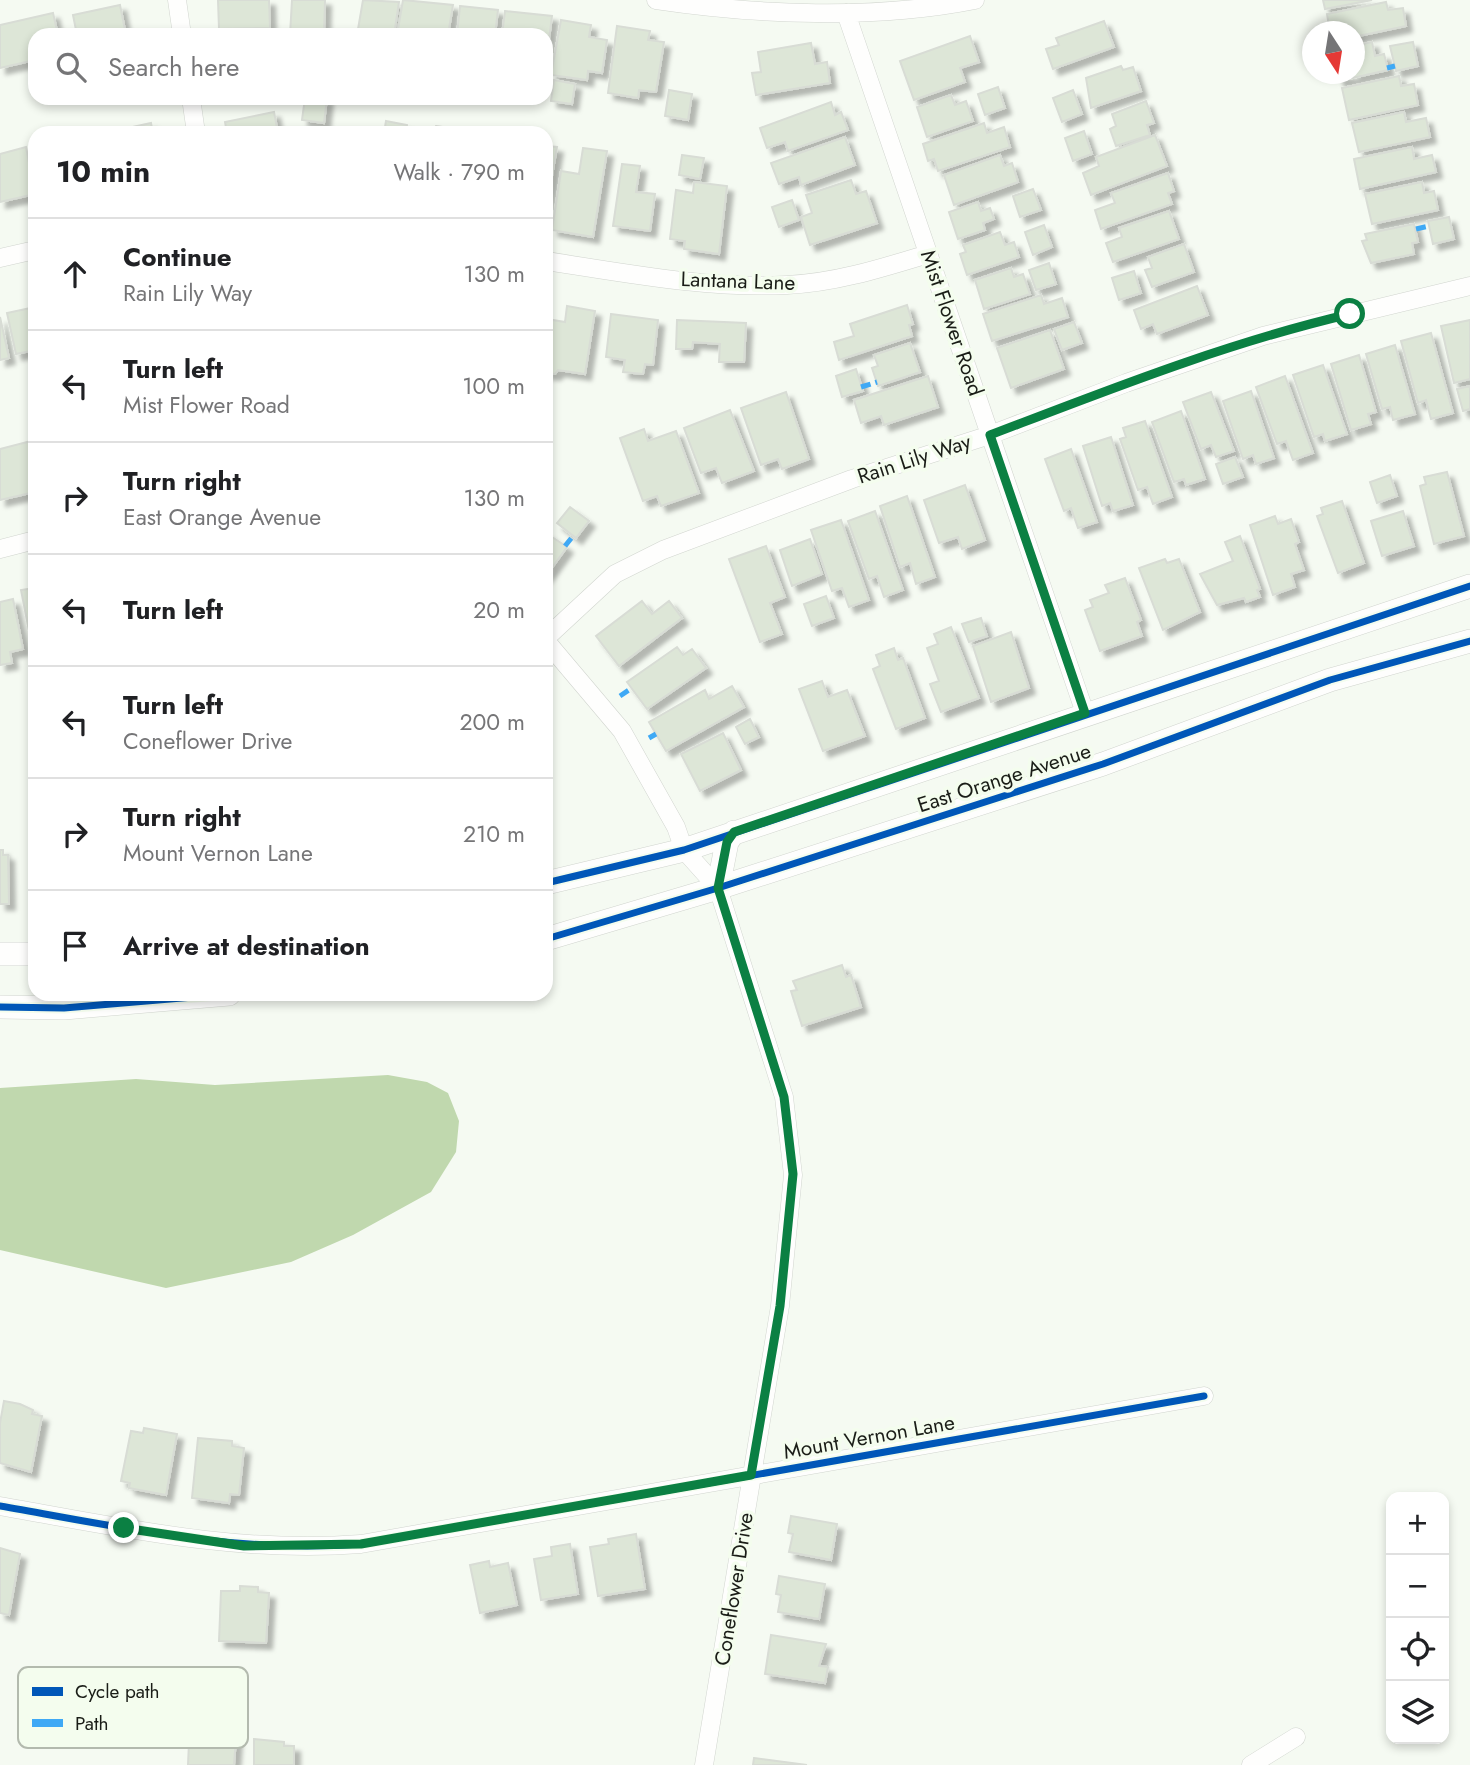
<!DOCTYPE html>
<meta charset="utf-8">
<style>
body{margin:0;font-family:Jost,sans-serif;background:#f2f2f2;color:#202124}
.controls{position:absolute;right:21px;bottom:21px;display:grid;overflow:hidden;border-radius:14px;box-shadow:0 4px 10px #0003}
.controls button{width:63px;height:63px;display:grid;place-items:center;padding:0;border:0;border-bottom:2px solid #e0e0e0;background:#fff;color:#202124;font:35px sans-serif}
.compass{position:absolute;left:1302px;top:21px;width:63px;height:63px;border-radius:50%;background:#fff;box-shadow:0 4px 10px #0003;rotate:168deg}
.stop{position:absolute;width:21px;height:21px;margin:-16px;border:5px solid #0b8043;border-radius:50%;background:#fff}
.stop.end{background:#0b8043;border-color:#fff;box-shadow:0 2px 7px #0008}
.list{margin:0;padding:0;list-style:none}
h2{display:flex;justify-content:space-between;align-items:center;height:91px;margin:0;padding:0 28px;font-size:30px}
h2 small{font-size:23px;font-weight:400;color:#757577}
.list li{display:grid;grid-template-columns:46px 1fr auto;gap:21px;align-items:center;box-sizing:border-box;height:112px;padding:0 28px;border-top:2px solid #e0e0e0}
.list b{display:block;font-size:26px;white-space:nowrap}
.list p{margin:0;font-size:23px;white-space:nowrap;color:#757577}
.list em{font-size:23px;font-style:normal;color:#757577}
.icon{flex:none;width:38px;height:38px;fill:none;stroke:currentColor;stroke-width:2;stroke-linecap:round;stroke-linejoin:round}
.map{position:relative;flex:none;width:1470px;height:1765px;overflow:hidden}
.search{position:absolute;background:#fff;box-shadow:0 4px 10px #0003;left:28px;top:28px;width:525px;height:77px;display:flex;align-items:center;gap:18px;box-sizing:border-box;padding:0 24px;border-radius:21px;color:#757577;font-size:26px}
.panel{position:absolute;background:#fff;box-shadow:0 4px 10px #0003;left:28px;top:126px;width:525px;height:875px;border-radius:21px}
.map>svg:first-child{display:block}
</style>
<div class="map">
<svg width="1470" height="1765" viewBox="0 0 1470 1765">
<defs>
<filter id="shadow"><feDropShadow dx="6" dy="6" stdDeviation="2" flood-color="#0004"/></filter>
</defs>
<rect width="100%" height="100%" fill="#f5faf2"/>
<path fill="#c0d8ae" d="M 388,1075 L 427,1082 L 448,1093 L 459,1121 L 456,1152 L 431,1192 L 353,1235 L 291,1262 L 166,1288 L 0,1250 L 0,1088 L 136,1079 L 215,1085 Z"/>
<path fill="#dde6d7" stroke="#d8dcd5" stroke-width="2" filter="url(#shadow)" d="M 218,0 L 269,0 L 270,28 L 219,29 Z
M 292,0 L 325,0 L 324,35 L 290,35 Z
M 363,0 L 399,2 L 394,35 L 357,35 Z
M 403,0 L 453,5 L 448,35 L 397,35 Z
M 1323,0 L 1372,0 L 1325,9 Z
M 1386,2 L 1388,10 L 1403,8 L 1406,26 L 1354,37 L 1354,32 L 1330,32 L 1327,14 Z
M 120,5 L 126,35 L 77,35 L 73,15 Z
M 460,6 L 498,10 L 495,35 L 457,35 Z
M 505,11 L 552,16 L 546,63 L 546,35 L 502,35 Z
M 53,13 L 58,35 L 35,35 L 35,60 L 0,68 L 0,25 Z
M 561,20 L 591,25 L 589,37 L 607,40 L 602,73 L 588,71 L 587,80 L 551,75 Z
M 1104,21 L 1114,47 L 1053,69 L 1046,49 L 1059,45 L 1056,38 Z
M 617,26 L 650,31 L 648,40 L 664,42 L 656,92 L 639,90 L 638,98 L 608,93 Z
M 970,36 L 979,62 L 960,68 L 965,82 L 914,100 L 900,61 Z
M 1372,42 L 1375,56 L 1384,54 L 1388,70 L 1339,81 L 1337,74 L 1354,74 L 1354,46 Z
M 1413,42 L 1418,66 L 1396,71 L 1390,46 Z
M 811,43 L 815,64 L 827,62 L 830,83 L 756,95 L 752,73 L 761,72 L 758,52 Z
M 1121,66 L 1123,70 L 1133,67 L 1141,91 L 1091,108 L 1086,78 Z
M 1399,76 L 1401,86 L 1414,84 L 1418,105 L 1349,120 L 1342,88 Z
M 554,80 L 575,84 L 572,104 L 551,101 Z
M 998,87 L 1005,108 L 985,115 L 978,94 Z
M 669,90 L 692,94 L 688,120 L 665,116 Z
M 1073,90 L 1082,114 L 1062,122 L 1053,98 Z
M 951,95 L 955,105 L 966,101 L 973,121 L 927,137 L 917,107 Z
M 305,98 L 327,98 L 324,123 L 302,120 Z
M 1146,101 L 1154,123 L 1147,125 L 1150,135 L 1116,146 L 1110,129 L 1116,126 L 1112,114 Z
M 831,102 L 835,115 L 841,112 L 848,130 L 788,151 L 785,142 L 767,148 L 760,128 Z
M 274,112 L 278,133 L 227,133 L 225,122 Z
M 1404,112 L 1406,122 L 1426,118 L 1430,137 L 1359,152 L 1352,123 Z
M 386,121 L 407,125 L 406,133 L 384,133 Z
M 151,123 L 153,133 L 105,133 Z
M 984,123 L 987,133 L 1004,127 L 1010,147 L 938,171 L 934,159 L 928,161 L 923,144 Z
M 436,126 L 457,129 L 456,133 L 434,133 Z
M 1084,131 L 1092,154 L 1073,161 L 1065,138 Z
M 1155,135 L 1167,166 L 1091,195 L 1083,173 L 1099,166 L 1096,157 Z
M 845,137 L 855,165 L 801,185 L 799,177 L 779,184 L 771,163 Z
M 546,146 L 557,147 L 546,211 Z
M 26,147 L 35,194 L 0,202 L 0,154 Z
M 1412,147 L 1414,159 L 1432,155 L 1436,172 L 1360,189 L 1354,159 Z
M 583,148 L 607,151 L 593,237 L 552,230 L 561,171 L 579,174 Z
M 682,155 L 704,158 L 700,179 L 679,175 Z
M 1000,155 L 1004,166 L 1012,163 L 1018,182 L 954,205 L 944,175 Z
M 622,164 L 640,166 L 636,192 L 655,194 L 650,231 L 613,226 Z
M 1168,173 L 1174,191 L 1168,193 L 1172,204 L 1101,229 L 1095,210 L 1115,203 L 1111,193 Z
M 851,180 L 856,194 L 866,191 L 877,223 L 810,245 L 801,217 L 812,213 L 806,195 Z
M 694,182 L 727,186 L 719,254 L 684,249 L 685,241 L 670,239 L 676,190 L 693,193 Z
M 1422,182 L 1424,193 L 1434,191 L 1438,210 L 1372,224 L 1365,194 Z
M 1033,189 L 1041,210 L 1020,217 L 1013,196 Z
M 792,200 L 799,220 L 779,227 L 772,207 Z
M 978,202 L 981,211 L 990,208 L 994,219 L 983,223 L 985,230 L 958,239 L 949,212 Z
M 1169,211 L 1179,239 L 1113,262 L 1106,243 L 1122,237 L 1119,228 Z
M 1449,217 L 1454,239 L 1433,244 L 1428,221 Z
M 1414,224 L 1418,242 L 1412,243 L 1414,254 L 1371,263 L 1362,241 L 1367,240 L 1365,234 Z
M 1044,225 L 1052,247 L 1033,255 L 1025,232 Z
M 1000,232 L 1005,245 L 1014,242 L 1019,257 L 967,275 L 960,254 L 966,252 L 963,245 Z
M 1184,244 L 1194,272 L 1152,287 L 1145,270 L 1152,268 L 1148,257 Z
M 1049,263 L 1056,284 L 1036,290 L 1029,270 Z
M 1011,268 L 1014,277 L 1023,274 L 1030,294 L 984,309 L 975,280 Z
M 1134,271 L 1141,293 L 1119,300 L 1112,278 Z
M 1197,286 L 1208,315 L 1157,334 L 1153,324 L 1141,329 L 1134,310 Z
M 1041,295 L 1044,304 L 1062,298 L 1068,317 L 992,341 L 983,314 Z
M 907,305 L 913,324 L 909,325 L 912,336 L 839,360 L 834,342 L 854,336 L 850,324 Z
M 567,306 L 595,311 L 585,374 L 558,370 L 555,374 L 546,373 L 547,319 L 565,322 Z
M 35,307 L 35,350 L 16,354 L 7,313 Z
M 611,314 L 658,320 L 653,365 L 645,364 L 643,374 L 623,372 L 625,360 L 606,357 Z
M 0,317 L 9,358 L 0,360 Z
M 677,320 L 746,323 L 744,362 L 719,362 L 720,344 L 693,342 L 692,349 L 676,349 Z
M 1470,320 L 1470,379 L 1454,383 L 1441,326 Z
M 1074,322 L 1082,343 L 1062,350 L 1054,329 Z
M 1050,330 L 1064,369 L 1011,388 L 997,348 Z
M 1431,333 L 1453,413 L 1431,419 L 1426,400 L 1418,403 L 1401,341 Z
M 910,343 L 920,372 L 878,386 L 872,368 L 878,366 L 874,355 Z
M 1395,345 L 1415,414 L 1393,420 L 1390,407 L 1382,409 L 1366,354 Z
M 1359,355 L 1376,412 L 1368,414 L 1371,424 L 1351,430 L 1331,364 Z
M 1323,365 L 1347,434 L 1325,441 L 1323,434 L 1314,437 L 1293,375 Z
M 856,369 L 863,391 L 842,397 L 836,376 Z
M 928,376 L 938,407 L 884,425 L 881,416 L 861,423 L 854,400 Z
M 1285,376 L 1313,453 L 1293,460 L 1286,441 L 1277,444 L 1256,387 Z
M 1470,386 L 1470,409 L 1463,411 L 1457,389 Z
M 1251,391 L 1274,458 L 1256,464 L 1253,455 L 1243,459 L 1223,401 Z
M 786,392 L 809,459 L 782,469 L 778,459 L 761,465 L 741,408 Z
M 1211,392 L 1234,451 L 1216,457 L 1211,445 L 1201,449 L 1183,402 Z
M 730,410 L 754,471 L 722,483 L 716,468 L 701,473 L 684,428 Z
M 1181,411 L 1205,479 L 1186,485 L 1184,479 L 1174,482 L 1152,422 Z
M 1145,421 L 1172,497 L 1153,504 L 1147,487 L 1138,490 L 1120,439 L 1126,437 L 1123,428 Z
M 644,429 L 648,441 L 676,431 L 699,493 L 661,506 L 657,496 L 643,501 L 620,438 Z
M 1111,437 L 1133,505 L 1113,511 L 1110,503 L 1102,506 L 1083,446 Z
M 31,441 L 35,459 L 35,492 L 0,500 L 0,449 Z
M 1071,449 L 1097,522 L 1078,528 L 1071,508 L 1064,511 L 1045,459 Z
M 1235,457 L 1243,477 L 1223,484 L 1216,464 Z
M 1447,472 L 1464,536 L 1434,544 L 1420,486 L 1426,484 L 1424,477 Z
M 1390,475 L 1397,496 L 1377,503 L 1370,482 Z
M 965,485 L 985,540 L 962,549 L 958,537 L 939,543 L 924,500 Z
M 907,496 L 935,577 L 916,584 L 910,563 L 900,567 L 880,506 Z
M 1342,501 L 1364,563 L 1338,573 L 1317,516 L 1323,514 L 1321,508 Z
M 570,507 L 589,521 L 576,538 L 557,523 Z
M 875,511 L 903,590 L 884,597 L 877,576 L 869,579 L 848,521 Z
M 1403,511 L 1414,546 L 1382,556 L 1371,521 Z
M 1275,516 L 1278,524 L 1291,519 L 1299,542 L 1295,544 L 1304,570 L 1291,574 L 1295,587 L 1273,595 L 1250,525 Z
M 841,520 L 869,600 L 849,607 L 842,588 L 832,591 L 811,530 Z
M 546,533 L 567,547 L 546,576 Z
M 1240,536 L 1260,589 L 1257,590 L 1260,597 L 1246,602 L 1244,598 L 1217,605 L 1200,574 L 1233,561 L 1225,542 Z
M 810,539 L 822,574 L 792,586 L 780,550 Z
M 766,546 L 785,597 L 770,603 L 782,634 L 760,642 L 729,559 Z
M 1165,559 L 1167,563 L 1179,559 L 1200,612 L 1163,630 L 1139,568 Z
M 1125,578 L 1141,620 L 1137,622 L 1142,636 L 1100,651 L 1085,610 L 1093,607 L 1090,600 L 1109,593 L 1105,585 Z
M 35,588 L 35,640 L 31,641 L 21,590 Z
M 826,596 L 834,618 L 812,626 L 804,604 Z
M 13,599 L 23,649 L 10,652 L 12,663 L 0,665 L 0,602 Z
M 642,601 L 652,614 L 669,601 L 682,618 L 619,666 L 596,636 Z
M 981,618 L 987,636 L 969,642 L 962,624 Z
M 951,627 L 979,698 L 941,712 L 930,684 L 939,681 L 927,648 L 938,644 L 934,634 Z
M 1011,632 L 1029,688 L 991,702 L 973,646 Z
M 677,647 L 683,655 L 692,649 L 706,668 L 647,709 L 627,682 Z
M 894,648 L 898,660 L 903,658 L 925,718 L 896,729 L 873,669 L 880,666 L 876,655 Z
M 822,681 L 828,697 L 847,690 L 865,736 L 823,751 L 799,689 Z
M 732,686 L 744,707 L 666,751 L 649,722 L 705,690 L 709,699 Z
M 750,719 L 759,737 L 745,744 L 736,727 Z
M 723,733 L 741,770 L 700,791 L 681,754 Z
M 0,850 L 3,850 L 3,855 L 8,855 L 9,904 L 0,904 Z
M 29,853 L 35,853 L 35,907 L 30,907 Z
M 842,965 L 846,977 L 851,975 L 861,1007 L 802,1026 L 791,991 L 797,990 L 793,981 Z
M 4,1401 L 20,1404 L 33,1410 L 32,1414 L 42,1416 L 31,1472 L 0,1463 L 0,1423 Z
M 144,1428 L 177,1434 L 166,1495 L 129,1488 L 130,1483 L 121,1481 L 131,1431 L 143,1433 Z
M 198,1438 L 232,1441 L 232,1446 L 244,1448 L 239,1495 L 230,1494 L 229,1503 L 192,1498 Z
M 791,1516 L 837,1524 L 831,1560 L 789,1552 L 793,1534 L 788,1533 Z
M 636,1534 L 645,1589 L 598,1596 L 590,1547 L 609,1544 L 608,1539 Z
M 570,1544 L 578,1594 L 541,1600 L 534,1559 L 552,1556 L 551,1547 Z
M 0,1548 L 20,1554 L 9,1615 L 0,1613 Z
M 489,1561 L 490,1567 L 508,1563 L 517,1605 L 480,1613 L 470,1565 Z
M 779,1576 L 825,1584 L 819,1619 L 778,1612 L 781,1595 L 776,1594 Z
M 240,1586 L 258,1587 L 258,1592 L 269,1593 L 266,1643 L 219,1641 L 221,1591 L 240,1591 Z
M 771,1635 L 826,1644 L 819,1666 L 828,1667 L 825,1683 L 765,1674 Z
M 202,1737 L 236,1739 L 234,1765 L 188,1765 L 189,1742 L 202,1743 Z
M 254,1739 L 284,1742 L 284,1746 L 294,1746 L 294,1765 L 254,1765 Z
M 754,1758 L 807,1765 L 753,1765 Z"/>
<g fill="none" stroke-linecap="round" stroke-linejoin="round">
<defs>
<path id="minor" d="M 177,0 L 182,35
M 656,0 C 757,15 875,20 975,0
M 846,13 L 1085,713
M 191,98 L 196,133
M 0,258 L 35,250
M 546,261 C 625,273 707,289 787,285 C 835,283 882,268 928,254
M 0,549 L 35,540
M 546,638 L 615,574 L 663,550 L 852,479 L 990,435 L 1126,383 L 1263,336 L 1470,286
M 546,641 L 622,731 L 676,827 L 684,850 L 718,888 L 784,1097 L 793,1175 L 780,1306 L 704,1765
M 0,1506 C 120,1527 238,1554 361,1544 L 1204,1396
M 1251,1765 L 1296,1737"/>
<path id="tertiary" d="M 546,883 L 684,850 L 1470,586
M 718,888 L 727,842 L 734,832
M 546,939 L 718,888 L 1103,764 L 1330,680 L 1470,641
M 0,954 L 35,954
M 0,1007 L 64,1008 L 229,994"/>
</defs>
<use href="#minor" stroke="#d1d5cf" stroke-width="19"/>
<use href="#tertiary" stroke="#d1d5cf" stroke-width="24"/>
<use href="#minor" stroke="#fefefd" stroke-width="18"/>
<use href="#tertiary" stroke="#fefefd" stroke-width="23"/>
<path stroke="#3fa9f5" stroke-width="5" stroke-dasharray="10 5" stroke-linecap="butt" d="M 1387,68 L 1395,66
M 1416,229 L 1429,226
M 861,387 L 877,382
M 565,546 L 573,536
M 620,696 L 632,688
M 649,738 L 656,734"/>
<defs>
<path id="cycleway" d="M 546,883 L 684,850 L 1470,586
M 546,939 L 718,888 L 1103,764 L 1330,680 L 1470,641
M 0,1007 L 64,1008 L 229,994
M 0,1506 C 120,1527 238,1554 361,1544 L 1204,1396"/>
</defs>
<use href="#cycleway" stroke="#f4fdee" stroke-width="11"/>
<use href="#cycleway" stroke="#0057b8" stroke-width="7"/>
</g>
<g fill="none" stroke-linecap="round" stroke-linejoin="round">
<path stroke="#0b8043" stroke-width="9" d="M 124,1528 L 244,1546 L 361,1544 L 751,1475 L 780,1306 L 793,1174 L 784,1097 L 718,888 L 727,842 L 734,832 L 1085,713 L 990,435 C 1108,390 1226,343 1350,314"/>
</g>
<g text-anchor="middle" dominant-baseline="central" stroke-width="7" stroke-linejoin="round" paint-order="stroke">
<g font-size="21" fill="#1a1d17" stroke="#f4fdee">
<text transform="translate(738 281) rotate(2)">Lantana Lane</text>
<text transform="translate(952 323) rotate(71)">Mist Flower Road</text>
<text transform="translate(914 459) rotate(-18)">Rain Lily Way</text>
<text transform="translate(1004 778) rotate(-18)">East Orange Avenue</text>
<text transform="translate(869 1437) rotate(-10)">Mount Vernon Lane</text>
<text transform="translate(734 1589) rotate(-81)">Coneflower Drive</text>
</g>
</g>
<rect x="18" y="1667" width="230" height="81" rx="10" fill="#f4fdee" stroke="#b3baae" stroke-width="2"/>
<rect x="32" y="1687" width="31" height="9" fill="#0057b8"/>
<rect x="32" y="1719" width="31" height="8" fill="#3fa9f5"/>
<g font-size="19" fill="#1a1d17">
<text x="75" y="1698">Cycle path</text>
<text x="75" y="1730">Path</text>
</g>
</svg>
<div class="controls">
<button>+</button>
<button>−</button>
<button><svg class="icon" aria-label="locate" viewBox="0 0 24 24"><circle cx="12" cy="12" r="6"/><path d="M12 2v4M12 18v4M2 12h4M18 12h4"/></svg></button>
<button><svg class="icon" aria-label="layers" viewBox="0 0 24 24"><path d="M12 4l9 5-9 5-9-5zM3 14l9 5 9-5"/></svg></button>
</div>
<svg class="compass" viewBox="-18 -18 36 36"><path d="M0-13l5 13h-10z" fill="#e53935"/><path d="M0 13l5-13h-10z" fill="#757577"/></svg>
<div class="stop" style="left:1350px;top:314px"></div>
<div class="stop end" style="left:124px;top:1528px"></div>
<div class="search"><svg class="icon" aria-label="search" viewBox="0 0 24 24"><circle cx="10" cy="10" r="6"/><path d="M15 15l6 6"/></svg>Search here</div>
<section class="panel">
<h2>10 min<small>Walk · 790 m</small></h2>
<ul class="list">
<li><svg class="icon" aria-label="ahead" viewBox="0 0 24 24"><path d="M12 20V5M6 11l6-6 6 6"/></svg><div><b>Continue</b><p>Rain Lily Way</p></div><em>130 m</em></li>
<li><svg class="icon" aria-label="left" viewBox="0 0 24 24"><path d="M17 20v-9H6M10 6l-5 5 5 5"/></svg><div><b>Turn left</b><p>Mist Flower Road</p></div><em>100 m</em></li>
<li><svg class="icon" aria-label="right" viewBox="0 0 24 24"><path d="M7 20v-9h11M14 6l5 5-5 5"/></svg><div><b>Turn right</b><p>East Orange Avenue</p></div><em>130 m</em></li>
<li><svg class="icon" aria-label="left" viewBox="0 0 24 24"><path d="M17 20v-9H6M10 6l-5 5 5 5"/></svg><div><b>Turn left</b></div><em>20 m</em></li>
<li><svg class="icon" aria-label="left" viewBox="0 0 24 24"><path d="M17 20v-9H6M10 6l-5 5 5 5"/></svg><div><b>Turn left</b><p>Coneflower Drive</p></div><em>200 m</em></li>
<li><svg class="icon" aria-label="right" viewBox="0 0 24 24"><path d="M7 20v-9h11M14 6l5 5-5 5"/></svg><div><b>Turn right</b><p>Mount Vernon Lane</p></div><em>210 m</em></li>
<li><svg class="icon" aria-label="arrive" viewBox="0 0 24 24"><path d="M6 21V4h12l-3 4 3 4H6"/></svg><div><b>Arrive at destination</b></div></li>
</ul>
</section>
</div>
